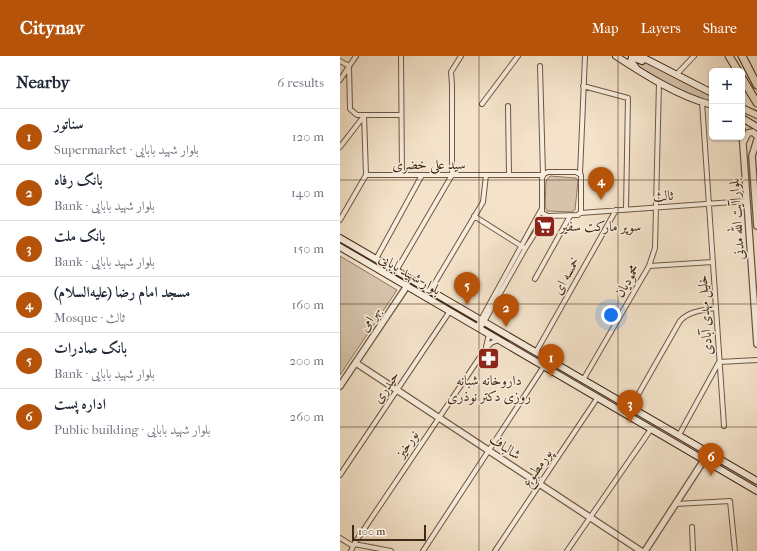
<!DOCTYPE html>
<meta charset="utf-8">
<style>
body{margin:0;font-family:"IM FELL French Canon",Amiri,serif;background:#f2f2f3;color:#1f2937}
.controls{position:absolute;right:12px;top:12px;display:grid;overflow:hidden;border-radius:6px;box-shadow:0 1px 3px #0004}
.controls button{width:36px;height:36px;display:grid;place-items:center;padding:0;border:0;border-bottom:1px solid #e0e1e3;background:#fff;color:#1f2937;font:20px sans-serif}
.scale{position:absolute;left:12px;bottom:10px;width:74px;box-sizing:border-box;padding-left:4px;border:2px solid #422916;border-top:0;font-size:11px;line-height:14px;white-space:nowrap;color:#422916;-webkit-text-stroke:3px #f8eddd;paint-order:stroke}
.you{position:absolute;left:271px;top:259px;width:14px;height:14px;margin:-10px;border:3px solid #fff;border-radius:50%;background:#1a73e8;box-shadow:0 0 0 6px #1a73e833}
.badge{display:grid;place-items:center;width:26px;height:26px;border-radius:50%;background:#b45309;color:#fff;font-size:13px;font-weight:700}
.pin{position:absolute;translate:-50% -33px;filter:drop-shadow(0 1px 2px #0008)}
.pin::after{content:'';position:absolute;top:21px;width:14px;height:12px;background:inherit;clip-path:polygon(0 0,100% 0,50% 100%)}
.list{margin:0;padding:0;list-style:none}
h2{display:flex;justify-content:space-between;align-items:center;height:52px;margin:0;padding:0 16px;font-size:17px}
h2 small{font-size:13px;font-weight:400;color:#747a83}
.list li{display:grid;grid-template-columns:26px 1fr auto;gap:12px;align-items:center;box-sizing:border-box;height:56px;padding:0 16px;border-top:1px solid #e0e1e3}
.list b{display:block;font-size:15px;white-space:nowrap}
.list p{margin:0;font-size:13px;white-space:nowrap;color:#747a83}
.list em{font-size:13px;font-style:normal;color:#747a83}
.map{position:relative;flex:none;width:417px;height:495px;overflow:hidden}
header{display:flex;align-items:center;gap:24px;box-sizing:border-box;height:56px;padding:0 20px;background:#b45309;color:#fff}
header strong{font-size:19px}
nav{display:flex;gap:22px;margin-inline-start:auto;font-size:14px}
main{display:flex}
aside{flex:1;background:#fff}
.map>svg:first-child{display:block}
</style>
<header>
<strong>Citynav</strong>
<nav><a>Map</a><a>Layers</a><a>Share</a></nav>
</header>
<main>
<aside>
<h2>Nearby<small>6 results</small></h2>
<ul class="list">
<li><span class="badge">1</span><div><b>سناتور</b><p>Supermarket · بلوار شهید بابایی</p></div><em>120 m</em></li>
<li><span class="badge">2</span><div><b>بانک رفاه</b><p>Bank · بلوار شهید بابایی</p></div><em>140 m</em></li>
<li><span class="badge">3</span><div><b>بانک ملت</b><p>Bank · بلوار شهید بابایی</p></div><em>150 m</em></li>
<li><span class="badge">4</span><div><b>مسجد امام رضا (علیه‌السلام)</b><p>Mosque · ثالث</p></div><em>160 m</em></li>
<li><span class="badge">5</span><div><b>بانک صادرات</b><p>Bank · بلوار شهید بابایی</p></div><em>200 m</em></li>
<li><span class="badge">6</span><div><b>اداره پست</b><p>Public building · بلوار شهید بابایی</p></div><em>260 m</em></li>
</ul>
</aside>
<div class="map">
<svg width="417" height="495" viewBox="0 0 417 495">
<rect width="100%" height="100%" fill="#f4e3ca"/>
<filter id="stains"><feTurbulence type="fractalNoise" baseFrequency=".005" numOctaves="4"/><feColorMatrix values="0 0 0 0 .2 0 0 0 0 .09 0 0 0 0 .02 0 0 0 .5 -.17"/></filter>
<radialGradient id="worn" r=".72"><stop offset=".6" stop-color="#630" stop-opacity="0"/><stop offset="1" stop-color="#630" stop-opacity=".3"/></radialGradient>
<path fill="#d6c3ab" stroke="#8c7660" d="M 296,1 C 321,16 347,24 372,37 L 372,49 L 299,15 L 291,3 Z
M 210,120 L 236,122 L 238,125 L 235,154 L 232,156 L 207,155 L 205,151 L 206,125 Z
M 0,200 L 57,234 L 0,319 Z"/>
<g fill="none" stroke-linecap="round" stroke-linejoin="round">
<defs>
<path id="minor" d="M 61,0 L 62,119
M 0,5 L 9,10
M 9,10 L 10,53 L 17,59 L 61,59
M 336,19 L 354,0
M 0,24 L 16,0
M 243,30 L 288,42 L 286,153
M 362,46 L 384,370
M 142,48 L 178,0
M 168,50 L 169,119
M 24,59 L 26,119
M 0,91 L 24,60
M 208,116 L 236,116 L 241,119 L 241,156 L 238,159 L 208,160 L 202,157 L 202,122 L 204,118 Z
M 240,118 L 245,0
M 240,157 L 407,145
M 134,160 L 183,191
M 0,164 L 26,119 L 203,119 L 200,10
M 36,203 L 82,119
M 309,210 L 373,206
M 56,215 L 112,119 L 112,29 L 111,16 L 121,0
M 195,223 L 230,160
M 90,235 L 143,146 L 146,119
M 137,271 L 201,154
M 140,273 L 185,193 L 206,160
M 146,291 L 149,278
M 196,296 L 276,154
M 243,324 L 309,210 L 315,192 L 319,26
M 291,351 L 340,265 C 349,255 363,254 376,252
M 339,379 L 379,306 L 417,304
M 0,419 L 110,255
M 336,448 L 390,445 L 395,495
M 352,471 L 353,495
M 0,482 L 13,490
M 14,488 L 51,495
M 11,495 L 14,488 L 144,295 L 151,287 L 158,284
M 83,495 L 204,310
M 155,495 L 258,341
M 227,495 L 311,373"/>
<path id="tertiary" d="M 402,74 L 417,288
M 417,84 L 412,100 L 417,170
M 404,85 L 408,77 L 413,76 L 417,80
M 16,307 L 301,495
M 0,330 L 67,230
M 305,495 L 364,404"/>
<path id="secondary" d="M 276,0 C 305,19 338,40 372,49
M 300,0 L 372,37
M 296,12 L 291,5 L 292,1 L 302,5
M 402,34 L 404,25
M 402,52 L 417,59
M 402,62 L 417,71
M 0,182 L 417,425
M 0,191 L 417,435"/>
<path id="primary" d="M 389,0 L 398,15
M 402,0 L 417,29
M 402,22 L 417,47"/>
</defs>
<use href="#minor" stroke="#6e5843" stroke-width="6"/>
<use href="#tertiary" stroke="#6e5843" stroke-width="8"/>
<use href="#secondary" stroke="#422916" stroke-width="8"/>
<use href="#primary" stroke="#422916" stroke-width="9"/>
<use href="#minor" stroke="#f8eddd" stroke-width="4"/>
<use href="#tertiary" stroke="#f8eddd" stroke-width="5.5"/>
<use href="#secondary" stroke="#f8eddd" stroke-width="6"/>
<use href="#primary" stroke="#f4e3ca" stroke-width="7"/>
</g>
<path fill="none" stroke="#422916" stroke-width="1" stroke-opacity="0.55" d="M 139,0 L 139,495M 278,0 L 278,495M 0,124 L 417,124M 0,248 L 417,248M 0,371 L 417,371"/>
<defs>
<symbol id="supermarket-square" viewBox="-11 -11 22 22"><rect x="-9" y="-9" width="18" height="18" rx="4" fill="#8f2418" stroke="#f8eddd"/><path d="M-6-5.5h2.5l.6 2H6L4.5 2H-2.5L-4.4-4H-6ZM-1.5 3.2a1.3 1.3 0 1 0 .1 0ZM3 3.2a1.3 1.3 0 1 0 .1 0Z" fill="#fff"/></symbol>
<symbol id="pharmacy-square" viewBox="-11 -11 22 22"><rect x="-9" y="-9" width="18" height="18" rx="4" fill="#8f2418" stroke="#f8eddd"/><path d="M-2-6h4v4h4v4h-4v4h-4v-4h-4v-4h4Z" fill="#fff"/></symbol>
</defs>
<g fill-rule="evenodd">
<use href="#supermarket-square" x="192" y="158" width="25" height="25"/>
<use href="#pharmacy-square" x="136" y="290" width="25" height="25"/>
</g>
<g text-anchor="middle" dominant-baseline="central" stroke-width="3" stroke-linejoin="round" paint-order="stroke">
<g font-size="14" fill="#422916" stroke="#f8eddd">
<text x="89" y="108">سید علی خضری</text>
<text transform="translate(323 140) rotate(-4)">ثالث</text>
<text transform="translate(397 163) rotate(-94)">بلوار آیت الله مدنی</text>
<text transform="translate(70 218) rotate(30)">بلوار شهید بابایی</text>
<text transform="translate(226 220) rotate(-61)">خمسه ای</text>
<text transform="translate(287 225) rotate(-60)">محمودیان</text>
<text transform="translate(365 259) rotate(-94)">خلیل مهدی آبادی</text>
<text transform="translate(30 263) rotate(-56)">بهرامی</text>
<text transform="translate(46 331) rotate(-56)">حیدری</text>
<text transform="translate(67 388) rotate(-56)">نورخیز</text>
<text transform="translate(165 391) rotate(33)">شالباف</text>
<text transform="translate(197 412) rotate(-56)">پورمطبوع</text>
</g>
<g font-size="14" fill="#422916" stroke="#f8eddd" text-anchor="start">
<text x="220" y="170">سوپر مارکت سفیر</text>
<text x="149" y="324" text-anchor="middle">داروخانه شبانه<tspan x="149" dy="16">روزی دکتر نوذری</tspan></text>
</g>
</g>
<rect width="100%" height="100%" filter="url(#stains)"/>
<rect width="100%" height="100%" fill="url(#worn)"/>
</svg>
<div class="controls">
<button>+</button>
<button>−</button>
</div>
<div class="scale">100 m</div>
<div class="you"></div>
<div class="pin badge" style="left:211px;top:321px">1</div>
<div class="pin badge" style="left:166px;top:271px">2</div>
<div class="pin badge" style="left:290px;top:367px">3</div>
<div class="pin badge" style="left:261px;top:144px">4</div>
<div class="pin badge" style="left:127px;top:249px">5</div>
<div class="pin badge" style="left:371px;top:420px">6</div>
</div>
</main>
